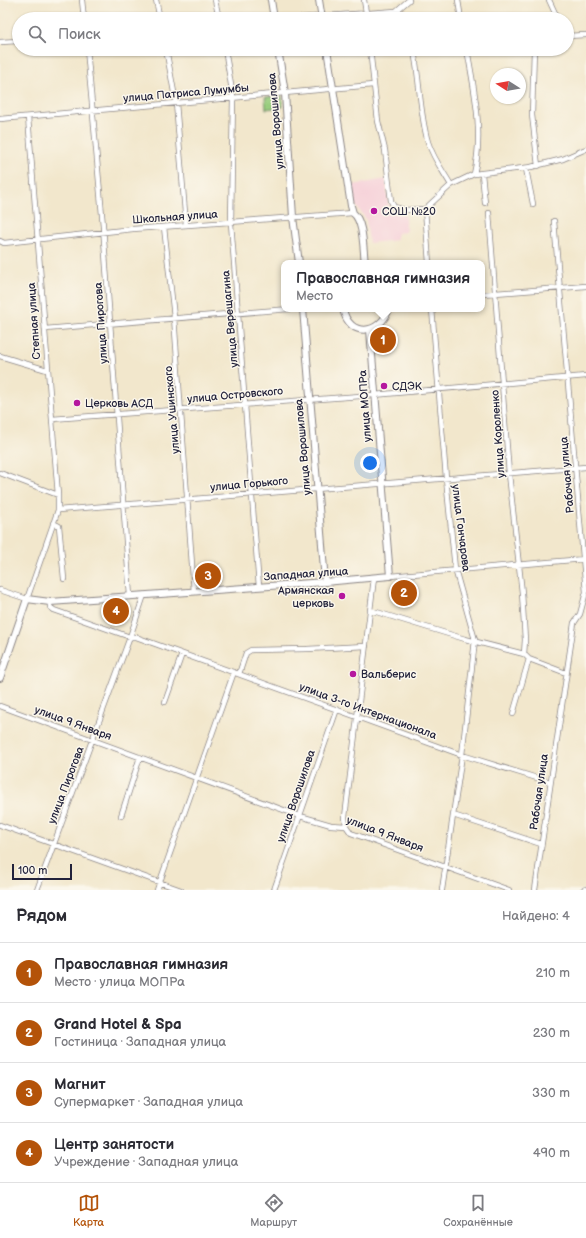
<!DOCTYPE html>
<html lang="ru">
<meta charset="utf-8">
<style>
body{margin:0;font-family:"Balsamiq Sans",sans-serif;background:#f2f2f3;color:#2b2b33}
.compass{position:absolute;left:490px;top:68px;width:36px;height:36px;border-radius:50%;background:#fff;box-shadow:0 1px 3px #0004;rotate:281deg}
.scale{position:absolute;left:12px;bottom:10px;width:60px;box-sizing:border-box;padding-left:4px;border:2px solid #22223b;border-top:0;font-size:11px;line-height:14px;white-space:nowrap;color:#22223b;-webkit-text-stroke:3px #fbf7ec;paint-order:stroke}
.you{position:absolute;left:370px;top:463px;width:14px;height:14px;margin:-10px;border:3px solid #fff;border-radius:50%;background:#1a73e8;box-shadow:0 0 0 6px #1a73e833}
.badge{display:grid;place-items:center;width:26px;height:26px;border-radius:50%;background:#b45309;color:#fff;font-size:13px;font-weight:700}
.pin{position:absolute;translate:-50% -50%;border:2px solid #fff;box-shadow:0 1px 4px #0006}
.popup{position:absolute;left:281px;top:260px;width:204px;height:52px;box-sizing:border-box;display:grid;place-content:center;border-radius:8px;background:#fff;filter:drop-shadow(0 1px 3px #0005);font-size:13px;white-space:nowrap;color:#7c7c81}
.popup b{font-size:15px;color:#2b2b33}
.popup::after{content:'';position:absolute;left:50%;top:100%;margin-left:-8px;border:8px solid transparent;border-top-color:#fff}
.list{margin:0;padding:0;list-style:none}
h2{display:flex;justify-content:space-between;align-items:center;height:52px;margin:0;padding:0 16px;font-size:17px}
h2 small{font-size:13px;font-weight:400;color:#7c7c81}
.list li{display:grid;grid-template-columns:26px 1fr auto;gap:12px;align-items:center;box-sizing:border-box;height:60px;padding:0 16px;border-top:1px solid #e1e1e2}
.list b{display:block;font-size:15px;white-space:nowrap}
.list p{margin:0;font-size:13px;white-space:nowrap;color:#7c7c81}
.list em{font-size:13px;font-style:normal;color:#7c7c81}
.icon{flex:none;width:22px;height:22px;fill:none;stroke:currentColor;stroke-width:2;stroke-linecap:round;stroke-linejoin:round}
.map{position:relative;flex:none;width:586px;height:890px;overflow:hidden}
.search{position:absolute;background:#fff;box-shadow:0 1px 3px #0004;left:12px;right:12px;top:12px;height:44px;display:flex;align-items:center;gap:10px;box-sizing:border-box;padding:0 14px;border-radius:22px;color:#7c7c81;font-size:15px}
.sheet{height:292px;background:#fff}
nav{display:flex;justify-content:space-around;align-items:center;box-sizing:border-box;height:56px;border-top:1px solid #e1e1e2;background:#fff;font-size:11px;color:#7c7c81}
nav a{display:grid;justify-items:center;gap:2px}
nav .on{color:#b45309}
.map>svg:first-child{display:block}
</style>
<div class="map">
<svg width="586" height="890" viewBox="0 0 586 890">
<rect width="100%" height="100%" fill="#fbf7ec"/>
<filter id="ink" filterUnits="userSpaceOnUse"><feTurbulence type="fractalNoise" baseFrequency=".025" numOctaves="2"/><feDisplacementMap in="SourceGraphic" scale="8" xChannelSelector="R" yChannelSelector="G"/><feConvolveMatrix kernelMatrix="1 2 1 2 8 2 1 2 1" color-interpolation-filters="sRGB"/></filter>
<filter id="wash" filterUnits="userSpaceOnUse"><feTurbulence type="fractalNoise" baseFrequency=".012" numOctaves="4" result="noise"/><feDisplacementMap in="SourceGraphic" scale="16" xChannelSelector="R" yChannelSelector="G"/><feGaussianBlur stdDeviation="0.9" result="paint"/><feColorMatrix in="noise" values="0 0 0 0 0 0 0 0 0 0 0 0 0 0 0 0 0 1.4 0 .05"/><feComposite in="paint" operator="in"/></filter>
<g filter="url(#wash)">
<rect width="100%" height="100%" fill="#f2e7cc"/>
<path fill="#f6cfd8" d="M 386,179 L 389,211 L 405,215 L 406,232 L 397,233 L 397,240 L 369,243 L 366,219 L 355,205 L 353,185 Z"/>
<path fill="#99cd7e" stroke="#5e785c" d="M 282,96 L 283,107 L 266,109 L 265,97 Z"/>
</g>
<g filter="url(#ink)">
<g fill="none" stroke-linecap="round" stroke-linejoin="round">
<defs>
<path id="minor" d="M 82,0 L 84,19
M 156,0 L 160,19
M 215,0 L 219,19
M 364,0 L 367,19
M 458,0 L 461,19
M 549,0 L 555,13
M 396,11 L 405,14 L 407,19
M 285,19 L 396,11 L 409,0
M 567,36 L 586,35
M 0,42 L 19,41
M 87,49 L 103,226 L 130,596
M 166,49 L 176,103 L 186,225
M 225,49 L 233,97 L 231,223 L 259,587
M 370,49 L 378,121 L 385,150 L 391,201 L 394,207 L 405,210 L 425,209
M 416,49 L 415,57 C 420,85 420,115 428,142 C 433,158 443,171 451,185
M 467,49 C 474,89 484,133 474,174
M 534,49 L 532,115 L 538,166
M 0,119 L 373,85
M 526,169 L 533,204
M 482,174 L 485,203
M 425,209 L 451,185 L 474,174 L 531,167 L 563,159 L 586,149
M 425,209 L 429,263
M 489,213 L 509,474 L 522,593 L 525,640 L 524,654
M 164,227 L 174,317 L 194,592
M 0,241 L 4,243 L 133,229 L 353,213
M 482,294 L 586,286
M 432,309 L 446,478 L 455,569 L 475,640 L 462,755 L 442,890
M 45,329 L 290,309
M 0,356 L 47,370
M 52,419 L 374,395 L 586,376
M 0,473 L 58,495
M 58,510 L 586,467
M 53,523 L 59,526 L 64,579
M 390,576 L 584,559
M 0,590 L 27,599 L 58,510 L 58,495 L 28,117
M 50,602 L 50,607 L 54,610 L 130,637 L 136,637 L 462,755 L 550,782
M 370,610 L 465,639 L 524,654 L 529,659 L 566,673
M 239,674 L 246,653 L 251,650 L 307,649 L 366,646
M 165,702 L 182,654
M 0,706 L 300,816 L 331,825 L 346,826
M 513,714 L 529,659
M 453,815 L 541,844
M 121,816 L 140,757
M 0,825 L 181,890
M 346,826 L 345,817 L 374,578
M 346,826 L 351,833 L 509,890
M 37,890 L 130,637 L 144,595
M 157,890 L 234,672
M 274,890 L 337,709
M 535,890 L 574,623 L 580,614 L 586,592 L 554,221
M 583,890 L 586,889"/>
<path id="major" d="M 271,0 L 274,19
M 319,0 L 322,19
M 278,49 L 285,93 L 293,217 L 299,263
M 327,49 L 351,206 L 353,213 C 364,221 363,250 365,263
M 303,309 L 325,582
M 343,309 C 349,338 380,335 389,309
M 0,678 L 27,599 L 50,602 L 325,582 L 390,576 L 370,330"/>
</defs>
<use href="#minor" stroke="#8a8484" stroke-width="6"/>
<use href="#major" stroke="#8a8484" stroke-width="8"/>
<use href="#minor" stroke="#fff" stroke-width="4.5"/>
<use href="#major" stroke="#fff" stroke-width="6"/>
</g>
</g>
<g fill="#b5179e" stroke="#fbf7ec" stroke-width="1.5">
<circle cx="374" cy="211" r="4"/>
<circle cx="384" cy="386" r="4"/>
<circle cx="77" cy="403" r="4"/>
<circle cx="342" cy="596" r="4"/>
<circle cx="353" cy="674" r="4"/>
</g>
<g text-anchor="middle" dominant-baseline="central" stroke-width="3" stroke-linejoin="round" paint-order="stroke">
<g font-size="11" fill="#22223b" stroke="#fbf7ec">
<text transform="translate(186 93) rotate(-5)">улица Патриса Лумумбы</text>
<text transform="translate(276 121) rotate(-95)">улица Ворошилова</text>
<text transform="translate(175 217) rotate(-4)">Школьная улица</text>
<text transform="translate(230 319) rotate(-95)">улица Верещагина</text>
<text transform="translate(34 321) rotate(-94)">Степная улица</text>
<text transform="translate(101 323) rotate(-94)">улица Пирогова</text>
<text transform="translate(235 395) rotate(-5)">улица Островского</text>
<text transform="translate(365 406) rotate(-94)">улица МОПРа</text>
<text transform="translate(172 410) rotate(-95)">улица Ушинского</text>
<text transform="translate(498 434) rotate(-94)">улица Короленко</text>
<text transform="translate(303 447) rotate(-95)">улица Ворошилова</text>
<text transform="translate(567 475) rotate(-95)">Рабочая улица</text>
<text transform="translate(249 484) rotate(-5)">улица Горького</text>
<text transform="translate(461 528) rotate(83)">улица Гончарова</text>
<text transform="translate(306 574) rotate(-4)">Западная улица</text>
<text transform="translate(368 711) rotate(20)">улица 3-го Интернационала</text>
<text transform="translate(73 723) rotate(20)">улица 9 Января</text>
<text transform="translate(66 785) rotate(-69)">улица Пирогова</text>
<text transform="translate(539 792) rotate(-82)">Рабочая улица</text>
<text transform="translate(296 796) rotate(-71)">улица Ворошилова</text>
<text transform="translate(385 834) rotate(21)">улица 9 Января</text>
</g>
<g font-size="11" fill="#22223b" stroke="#fbf7ec" text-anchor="start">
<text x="382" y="211">СОШ №20</text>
<text x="392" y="386">СДЭК</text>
<text x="85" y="403">Церковь АСД</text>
<text x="334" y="590" text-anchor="end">Армянская<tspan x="334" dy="13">церковь</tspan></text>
<text x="361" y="674">Вальберис</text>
</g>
</g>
</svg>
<svg class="compass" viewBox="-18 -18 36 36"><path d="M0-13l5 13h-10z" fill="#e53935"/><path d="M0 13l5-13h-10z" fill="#7c7c81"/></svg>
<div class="scale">100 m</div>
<div class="you"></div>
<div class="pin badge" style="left:383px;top:340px">1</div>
<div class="popup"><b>Православная гимназия</b>Место</div>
<div class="pin badge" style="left:404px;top:593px">2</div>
<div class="pin badge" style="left:208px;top:576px">3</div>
<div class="pin badge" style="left:116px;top:611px">4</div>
<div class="search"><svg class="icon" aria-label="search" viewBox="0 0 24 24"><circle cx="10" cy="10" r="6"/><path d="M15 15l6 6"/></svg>Поиск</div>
</div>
<section class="sheet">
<h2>Рядом<small>Найдено: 4</small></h2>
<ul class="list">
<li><span class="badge">1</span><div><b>Православная гимназия</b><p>Место · улица МОПРа</p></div><em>210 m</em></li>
<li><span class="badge">2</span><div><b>Grand Hotel &amp; Spa</b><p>Гостиница · Западная улица</p></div><em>230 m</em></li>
<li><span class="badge">3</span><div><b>Магнит</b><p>Супермаркет · Западная улица</p></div><em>330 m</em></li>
<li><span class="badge">4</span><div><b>Центр занятости</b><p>Учреждение · Западная улица</p></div><em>490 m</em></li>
</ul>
</section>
<nav>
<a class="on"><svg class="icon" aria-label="map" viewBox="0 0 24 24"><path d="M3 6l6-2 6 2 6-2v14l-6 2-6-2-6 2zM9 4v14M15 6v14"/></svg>Карта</a>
<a><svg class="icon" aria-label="directions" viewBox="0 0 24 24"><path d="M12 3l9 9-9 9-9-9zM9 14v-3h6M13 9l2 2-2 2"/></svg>Маршрут</a>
<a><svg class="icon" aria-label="saved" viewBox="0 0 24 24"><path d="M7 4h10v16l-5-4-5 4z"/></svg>Сохранённые</a>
</nav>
